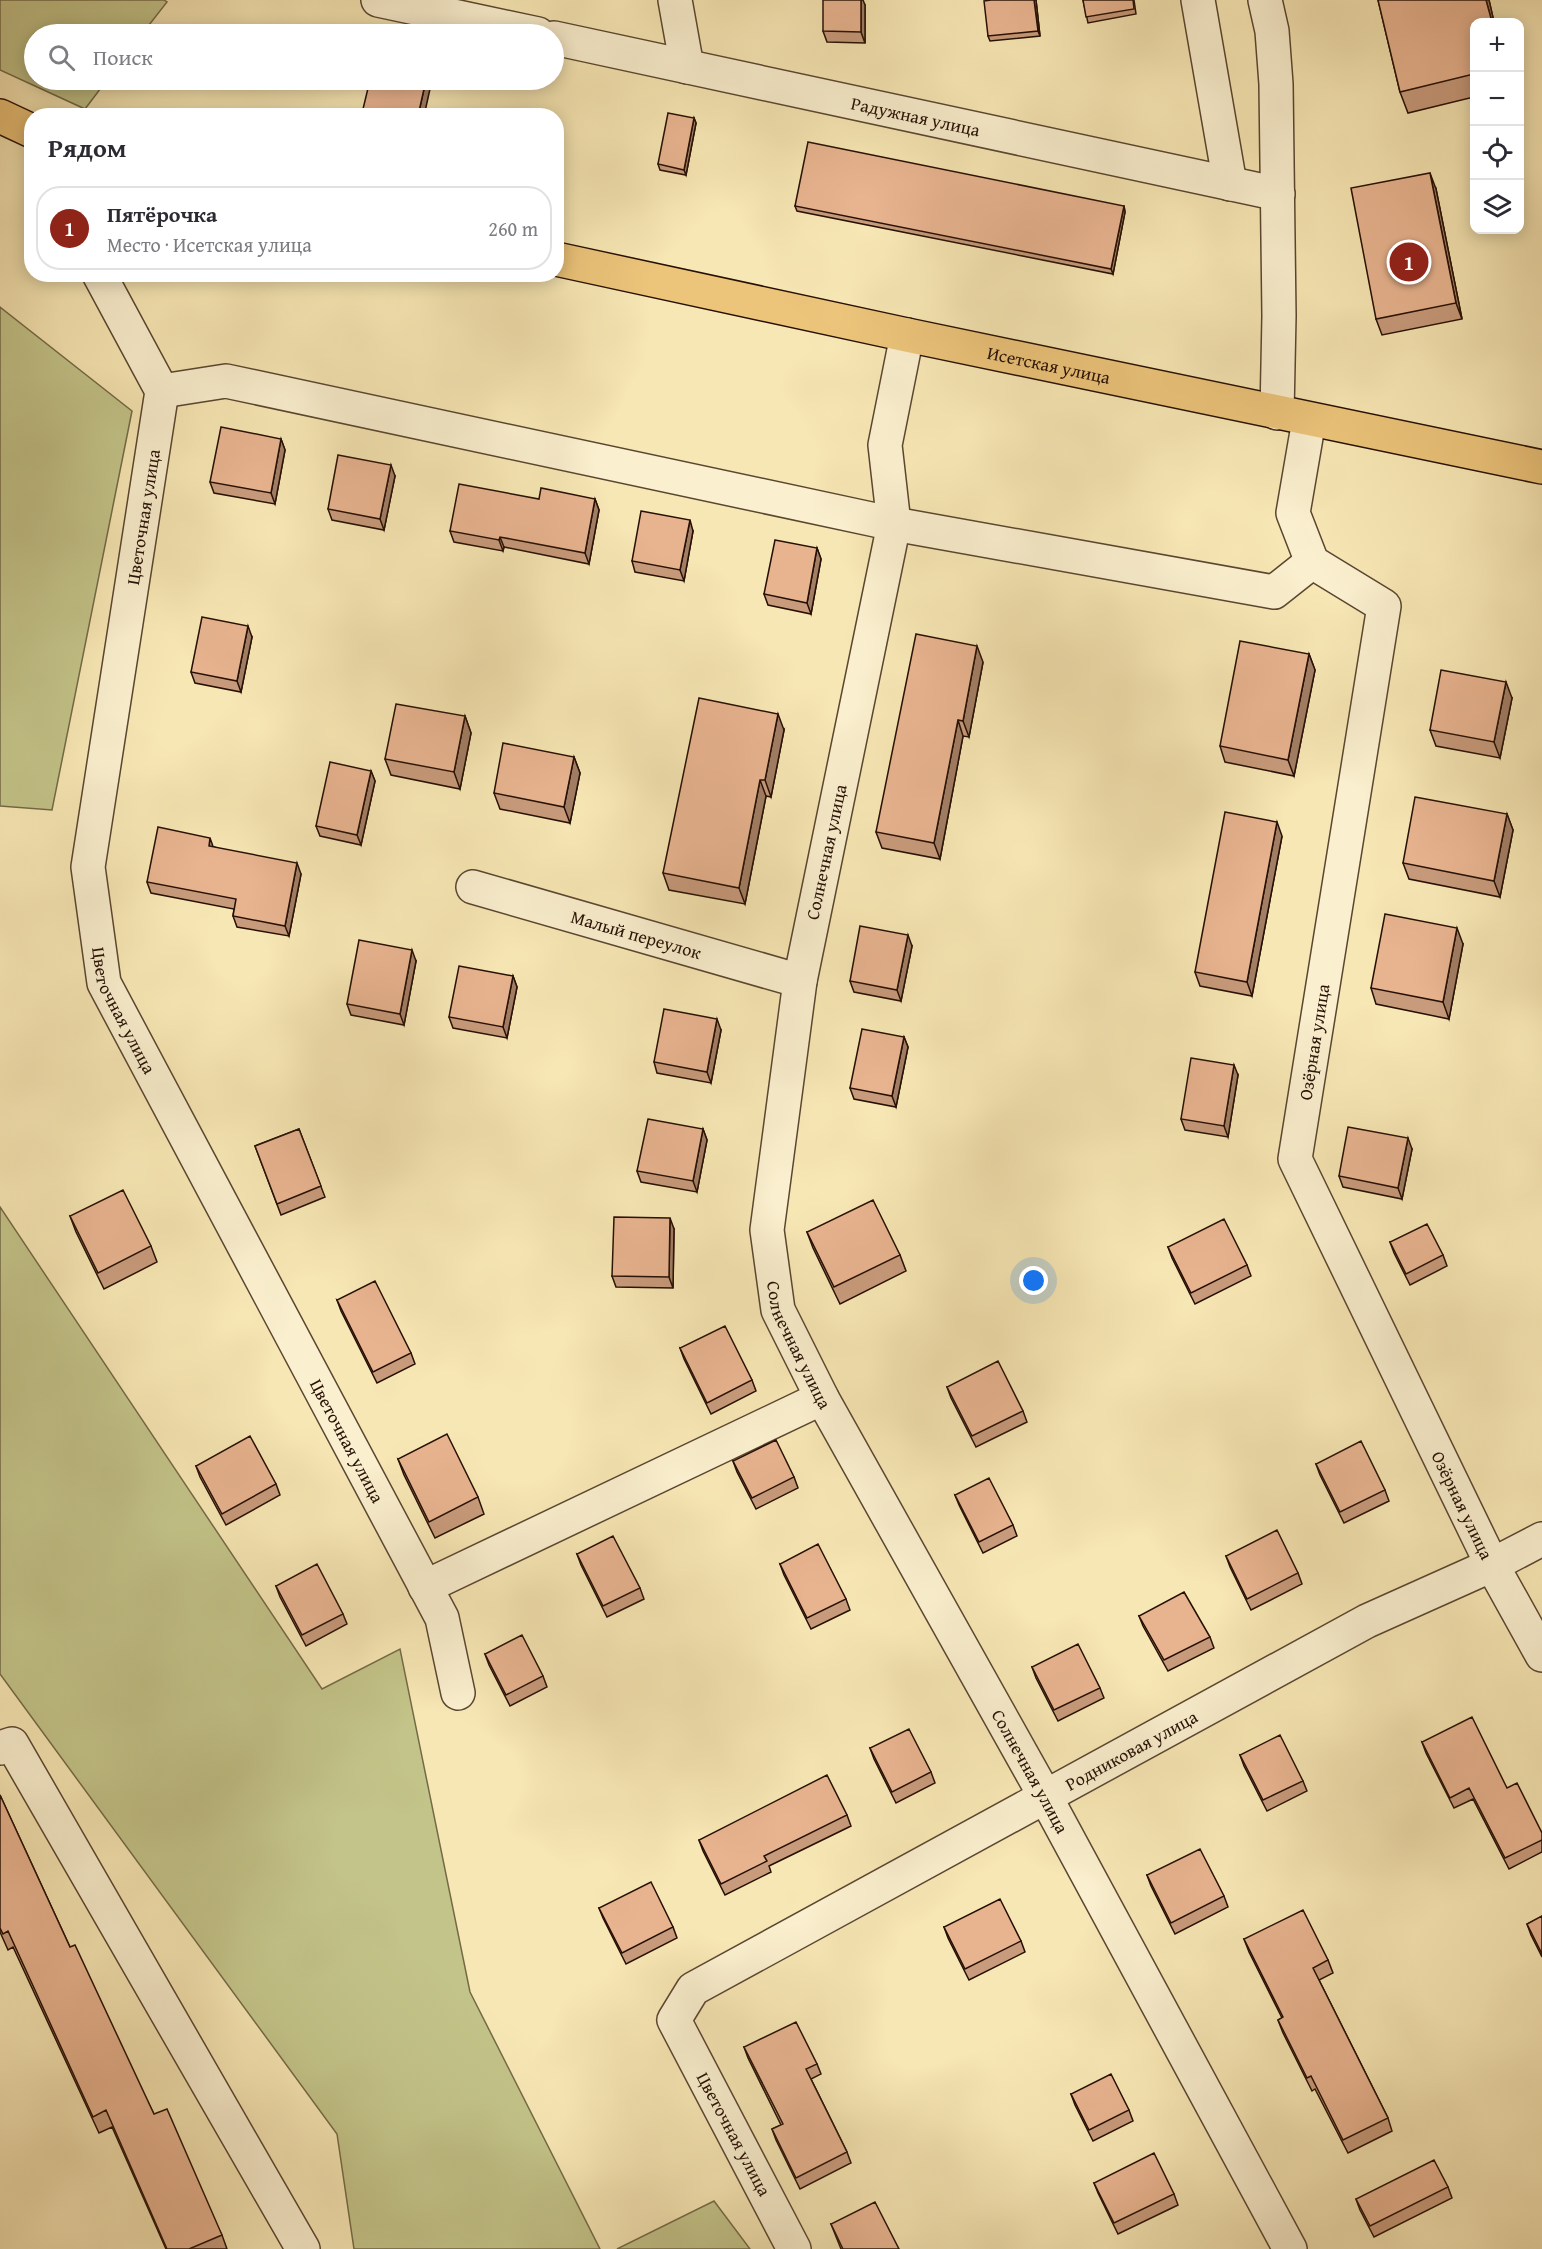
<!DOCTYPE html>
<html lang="ru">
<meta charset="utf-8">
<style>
body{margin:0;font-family:"Gentium Book Plus",serif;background:#f7f7f7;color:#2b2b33}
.controls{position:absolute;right:18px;top:18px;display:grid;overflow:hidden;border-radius:12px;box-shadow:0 3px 15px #0003}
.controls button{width:54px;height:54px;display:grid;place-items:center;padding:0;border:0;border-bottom:2px solid #e1e1e2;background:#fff;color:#2b2b33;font:30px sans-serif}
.you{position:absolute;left:1034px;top:1281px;width:21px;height:21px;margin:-15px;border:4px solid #fff;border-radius:50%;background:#1a73e8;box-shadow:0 0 0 9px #1a73e833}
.badge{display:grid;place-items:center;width:39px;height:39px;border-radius:50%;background:#8f2418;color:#fff;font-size:20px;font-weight:700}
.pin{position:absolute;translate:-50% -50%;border:3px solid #fff;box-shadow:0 2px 6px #0006}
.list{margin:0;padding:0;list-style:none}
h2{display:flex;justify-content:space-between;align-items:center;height:78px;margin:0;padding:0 24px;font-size:26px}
h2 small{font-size:20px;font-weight:400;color:#7c7c81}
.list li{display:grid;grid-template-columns:39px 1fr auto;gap:18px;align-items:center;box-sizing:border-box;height:84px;margin:0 12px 12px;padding:0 12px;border:2px solid #e1e1e2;border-radius:24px}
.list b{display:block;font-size:22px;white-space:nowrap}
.list p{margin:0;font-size:20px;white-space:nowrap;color:#7c7c81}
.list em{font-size:20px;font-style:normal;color:#7c7c81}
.icon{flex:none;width:33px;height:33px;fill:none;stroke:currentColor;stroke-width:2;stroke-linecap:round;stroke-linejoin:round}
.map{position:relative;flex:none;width:1542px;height:2249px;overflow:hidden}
.search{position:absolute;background:#fff;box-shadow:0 3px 15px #0003;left:24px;top:24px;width:540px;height:66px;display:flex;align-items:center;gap:15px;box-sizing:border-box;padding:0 21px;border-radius:33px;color:#7c7c81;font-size:22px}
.panel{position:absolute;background:#fff;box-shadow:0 3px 15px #0003;left:24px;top:108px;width:540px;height:174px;border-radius:24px}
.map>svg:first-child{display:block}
</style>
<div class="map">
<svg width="1542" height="2249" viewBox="0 0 1542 2249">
<rect width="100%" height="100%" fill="#f7e7b4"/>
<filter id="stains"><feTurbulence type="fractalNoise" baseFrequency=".00333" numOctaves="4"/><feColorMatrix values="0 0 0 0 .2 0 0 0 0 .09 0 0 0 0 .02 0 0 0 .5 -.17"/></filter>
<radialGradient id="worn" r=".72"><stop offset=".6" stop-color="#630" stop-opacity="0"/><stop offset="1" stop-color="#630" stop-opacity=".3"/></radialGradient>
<path fill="#c3c489" stroke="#746a47" stroke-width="1.5" d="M 0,0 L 164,0 L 167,2 L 142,34 L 34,34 L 34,80 L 107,80 L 85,109 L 0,70 Z
M 0,307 L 132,411 L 52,810 L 0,806 Z
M 0,1207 L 322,1689 L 400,1649 L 470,1992 L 600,2249 L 354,2249 L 337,2134 L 0,1674 Z
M 714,2201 L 750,2249 L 617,2249 Z"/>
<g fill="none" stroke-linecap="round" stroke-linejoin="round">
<defs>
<g id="minor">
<path d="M 378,0 L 538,34"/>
<path d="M 675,0 L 687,67"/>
<path d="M 1198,0 L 1230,184"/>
<path d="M 1265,0 L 1272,31 L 1276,84 L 1279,316 L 1277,413"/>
<path id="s1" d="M 554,38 L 1278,194"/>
<path id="s2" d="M 99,274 L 162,391 L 88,867 L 104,983 L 442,1618 L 458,1693"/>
<path id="s3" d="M 907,335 L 885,445 L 894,524 L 800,981 L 767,1230 L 778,1310 L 822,1398 L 1045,1796 L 1290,2249"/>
<path d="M 162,391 L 226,381 L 894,524 L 1274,592 L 1312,562"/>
<path id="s4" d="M 1309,420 L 1293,513 L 1312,562 L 1384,606 L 1295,1159 L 1492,1565 L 1542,1655"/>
<path id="s5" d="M 473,887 L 800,981"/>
<path d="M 425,1587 L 822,1398"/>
<path d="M 0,1748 L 12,1744 L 303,2249"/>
<path id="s6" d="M 794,2249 L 674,2020 L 693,1989 L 1367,1621 L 1492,1565 L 1542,1539"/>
</g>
<g id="major">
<path d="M 0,116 L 32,131"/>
<path id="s7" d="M 556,259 L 907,335 L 1542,467"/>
</g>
</defs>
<use href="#minor" stroke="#5a4631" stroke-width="36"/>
<use href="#major" stroke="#261005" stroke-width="36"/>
<use href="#minor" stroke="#faefce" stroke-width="33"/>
<use href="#major" stroke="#ecc47a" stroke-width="33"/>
</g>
<path fill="#c89b7c" stroke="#261005" stroke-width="1.5" d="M 1036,0 L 1040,36 L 990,41 L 988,36 Z
M 1083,0 L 1134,0 L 1136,14 L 1088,23 Z
M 1378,0 L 1489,0 L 1494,22 L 1474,22 L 1474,97 L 1408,113 L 1400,92 Z
M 865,5 L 865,43 L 827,42 L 823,31 Z
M 363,109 L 424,116 L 365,116 Z
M 694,118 L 696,123 L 686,175 L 660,170 L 658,164 Z
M 1436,189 L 1462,319 L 1382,335 L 1376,319 Z
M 795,206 L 1124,206 L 1125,212 L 1113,274 L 797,211 Z
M 281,439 L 285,450 L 275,504 L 214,493 L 210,482 Z
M 395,476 L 384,530 L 332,520 L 328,509 Z
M 595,499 L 599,510 L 589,564 L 504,547 L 503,551 L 454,542 L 450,531 Z
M 693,531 L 684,581 L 635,572 L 632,561 Z
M 817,548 L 821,559 L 811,614 L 768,605 L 764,594 Z
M 252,637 L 241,692 L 195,683 L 191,672 Z
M 1309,654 L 1315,670 L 1294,776 L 1225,762 L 1220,746 Z
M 983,662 L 969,737 L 963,736 L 940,859 L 882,848 L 876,832 Z
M 1512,698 L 1500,758 L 1436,746 L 1430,730 Z
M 465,716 L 471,733 L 460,789 L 391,775 L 385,759 Z
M 784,730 L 771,797 L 766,796 L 745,904 L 669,890 L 663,873 Z
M 574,757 L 580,773 L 570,823 L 500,809 L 494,793 Z
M 371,771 L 375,781 L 361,845 L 320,836 L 316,826 Z
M 1507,814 L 1513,830 L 1500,897 L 1409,879 L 1403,863 Z
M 1282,836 L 1252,996 L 1200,986 L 1195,972 Z
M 214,847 L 301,874 L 289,936 L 237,927 L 233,916 L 234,909 L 151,893 L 147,882 Z
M 1463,944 L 1449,1019 L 1376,1004 L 1371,988 Z
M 912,946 L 901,1001 L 854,992 L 850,981 Z
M 416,961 L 404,1025 L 351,1015 L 347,1004 Z
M 513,976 L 517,987 L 507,1038 L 453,1028 L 449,1017 Z
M 721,1030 L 711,1083 L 657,1073 L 654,1062 Z
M 904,1037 L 908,1047 L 896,1107 L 854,1099 L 850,1088 Z
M 1238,1075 L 1228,1137 L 1185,1130 L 1181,1119 Z
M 299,1129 L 325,1197 L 281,1215 L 255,1146 Z
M 703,1129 L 707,1140 L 697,1192 L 641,1182 L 637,1171 Z
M 1412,1149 L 1402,1199 L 1343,1187 L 1339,1176 Z
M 70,1216 L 151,1246 L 157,1262 L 104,1289 L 76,1232 Z
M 674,1229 L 673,1288 L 616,1287 L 612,1276 Z
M 807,1232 L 900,1255 L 906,1271 L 840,1304 L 813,1248 Z
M 1390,1242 L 1443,1255 L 1447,1266 L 1410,1285 L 1394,1253 Z
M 1168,1247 L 1247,1265 L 1251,1276 L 1195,1304 L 1172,1258 Z
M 337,1300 L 411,1353 L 415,1364 L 377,1383 L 341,1311 Z
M 680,1348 L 752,1380 L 756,1391 L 711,1414 L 684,1359 Z
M 947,1387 L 1023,1411 L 1027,1422 L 976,1447 L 951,1398 Z
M 398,1459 L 478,1497 L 484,1514 L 435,1538 L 404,1475 Z
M 733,1461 L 794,1477 L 798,1488 L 756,1509 L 737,1472 Z
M 1316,1464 L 1385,1490 L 1389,1501 L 1344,1523 L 1320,1475 Z
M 196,1466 L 276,1484 L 280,1495 L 226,1525 L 200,1477 Z
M 955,1495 L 1013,1525 L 1017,1536 L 983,1553 L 959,1505 Z
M 577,1554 L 640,1588 L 644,1599 L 607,1617 L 581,1565 Z
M 1226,1556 L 1298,1573 L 1302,1584 L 1251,1610 L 1230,1567 Z
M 780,1564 L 846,1599 L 850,1610 L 811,1629 L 784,1575 Z
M 276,1586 L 343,1614 L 347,1624 L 306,1646 L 280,1597 Z
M 1139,1616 L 1210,1637 L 1214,1648 L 1168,1671 L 1143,1626 Z
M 485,1654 L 543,1676 L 547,1687 L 510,1706 L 489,1665 Z
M 1032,1667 L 1100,1688 L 1104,1698 L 1058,1721 L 1036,1678 Z
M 1422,1742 L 1507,1788 L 1542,1833 L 1542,1852 L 1509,1869 L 1473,1799 L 1454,1808 L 1426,1753 Z
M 870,1748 L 931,1772 L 935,1783 L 896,1803 L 874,1759 Z
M 1240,1755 L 1303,1781 L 1307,1791 L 1267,1811 L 1244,1766 Z
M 0,1795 L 70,1947 L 154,2114 L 222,2235 L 227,2249 L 166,2249 L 112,2127 L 99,2133 L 13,1947 L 8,1950 L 0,1932 Z
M 847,1815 L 851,1826 L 769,1866 L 771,1872 L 725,1895 L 703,1851 L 699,1840 Z
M 1147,1875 L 1224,1896 L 1228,1907 L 1175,1934 L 1151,1886 Z
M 599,1908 L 673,1927 L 677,1938 L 626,1964 L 603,1918 Z
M 1542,1916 L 1542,1957 L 1531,1935 L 1527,1924 Z
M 944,1927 L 1021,1941 L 1025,1952 L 969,1980 L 948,1938 Z
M 1244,1939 L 1328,1960 L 1333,1973 L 1319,1980 L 1388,2118 L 1392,2131 L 1348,2153 L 1315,2089 L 1312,2091 L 1283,2033 L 1278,2020 L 1282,2018 L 1249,1952 Z
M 744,2047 L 817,2064 L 821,2074 L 811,2079 L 847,2152 L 851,2163 L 800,2189 L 776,2140 L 772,2129 L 781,2125 L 748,2058 Z
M 1071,2094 L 1129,2110 L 1133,2121 L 1093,2141 L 1075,2105 Z
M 1094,2183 L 1174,2194 L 1178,2205 L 1118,2234 L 1098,2193 Z
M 1448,2187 L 1452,2198 L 1374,2237 L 1360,2210 L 1356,2199 Z
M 831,2224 L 899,2249 L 841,2249 Z"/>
<path fill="#a27e65" stroke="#261005" stroke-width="1.5" d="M 861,0 L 863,0 L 865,5 L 865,43 L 861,32 Z
M 1034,0 L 1036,0 L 1040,36 L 1038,31 Z
M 1486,0 L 1489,0 L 1494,22 L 1492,22 Z
M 426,80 L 432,80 L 424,116 L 418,116 Z
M 694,118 L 696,123 L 686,175 L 684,170 Z
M 1430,173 L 1436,189 L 1462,319 L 1456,303 Z
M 1124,206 L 1125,212 L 1113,274 L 1111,269 Z
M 281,439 L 285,450 L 275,504 L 271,493 Z
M 391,465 L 395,476 L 384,530 L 380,519 Z
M 595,499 L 599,510 L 589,564 L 585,553 Z
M 690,520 L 693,531 L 684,581 L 680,570 Z
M 500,537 L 504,547 L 503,551 L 499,540 Z
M 817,548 L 821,559 L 811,614 L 807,603 Z
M 248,626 L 252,637 L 241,692 L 237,681 Z
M 977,646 L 983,662 L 969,737 L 963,721 Z
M 1309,654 L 1315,670 L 1294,776 L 1288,760 Z
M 1506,682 L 1512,698 L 1500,758 L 1494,742 Z
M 778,714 L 784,730 L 771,797 L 765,780 Z
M 465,716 L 471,733 L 460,789 L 454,772 Z
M 958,720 L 963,736 L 940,859 L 934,843 Z
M 574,757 L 580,773 L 570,823 L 564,807 Z
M 371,771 L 375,781 L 361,845 L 357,835 Z
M 760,780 L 766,796 L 745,904 L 739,888 Z
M 1507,814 L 1513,830 L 1500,897 L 1494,881 Z
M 1277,822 L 1282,836 L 1252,996 L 1247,982 Z
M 210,838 L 214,849 L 209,846 Z
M 297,863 L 301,874 L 289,936 L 285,926 Z
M 1457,928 L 1463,944 L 1449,1019 L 1443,1002 Z
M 908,935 L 912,946 L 901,1001 L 897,990 Z
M 412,950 L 416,961 L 404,1025 L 400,1014 Z
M 513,976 L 517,987 L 507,1038 L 503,1027 Z
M 717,1019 L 721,1030 L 711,1083 L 707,1072 Z
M 904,1037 L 908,1047 L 896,1107 L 892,1096 Z
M 1234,1065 L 1238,1075 L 1228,1137 L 1224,1126 Z
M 703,1129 L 707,1140 L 697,1192 L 693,1181 Z
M 1408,1138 L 1412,1149 L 1402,1199 L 1398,1188 Z
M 670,1218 L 674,1229 L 673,1288 L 669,1277 Z"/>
<path fill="#e8b490" stroke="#261005" stroke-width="1.5" d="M 823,0 L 861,0 L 861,32 L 823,31 Z
M 991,0 L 1034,0 L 1038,31 L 988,36 L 984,1 Z
M 1083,0 L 1133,0 L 1134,9 L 1086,17 Z
M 1378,0 L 1486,0 L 1492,22 L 1474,22 L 1474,74 L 1400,92 Z
M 370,80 L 426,80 L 418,116 L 392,116 L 363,109 Z
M 668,113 L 694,118 L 684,170 L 658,164 Z
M 808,142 L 1124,206 L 1111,269 L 795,206 Z
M 1430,173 L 1456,303 L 1376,319 L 1351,188 Z
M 221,427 L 281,439 L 271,493 L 210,482 Z
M 338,455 L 391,465 L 380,519 L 328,509 Z
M 459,484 L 539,499 L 541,488 L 595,499 L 585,553 L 500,537 L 499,540 L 450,531 Z
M 641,511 L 690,520 L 680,570 L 632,561 Z
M 775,540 L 817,548 L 807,603 L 764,594 Z
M 202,617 L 248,626 L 237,681 L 191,672 Z
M 916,634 L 977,646 L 963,721 L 958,720 L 934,843 L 876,832 Z
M 1240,641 L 1309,654 L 1288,760 L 1220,746 Z
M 1441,670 L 1506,682 L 1494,742 L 1430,730 Z
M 699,698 L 778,714 L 765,780 L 760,780 L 739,888 L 663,873 Z
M 396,704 L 465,716 L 454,772 L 385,759 Z
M 503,743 L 574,757 L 564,807 L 494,793 Z
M 330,762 L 371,771 L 357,835 L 316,826 Z
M 1415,797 L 1507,814 L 1494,881 L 1403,863 Z
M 1225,812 L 1277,822 L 1247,982 L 1195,972 Z
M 158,827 L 210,838 L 209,846 L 297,863 L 285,926 L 233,916 L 236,899 L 147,882 Z
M 1385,914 L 1457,928 L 1443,1002 L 1371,988 Z
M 860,926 L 908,935 L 897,990 L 850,981 Z
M 359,940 L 412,950 L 400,1014 L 347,1004 Z
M 459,966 L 513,976 L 503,1027 L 449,1017 Z
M 664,1009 L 717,1019 L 707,1072 L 654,1062 Z
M 862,1029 L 904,1037 L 892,1096 L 850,1088 Z
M 1191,1058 L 1234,1065 L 1224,1126 L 1181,1119 Z
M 648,1119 L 703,1129 L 693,1181 L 637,1171 Z
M 1348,1127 L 1408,1138 L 1398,1188 L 1339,1176 Z
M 299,1129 L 321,1186 L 277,1204 L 255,1146 Z
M 123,1190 L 151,1246 L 98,1273 L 70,1216 Z
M 873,1200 L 900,1255 L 834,1287 L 807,1232 Z
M 614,1217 L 670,1218 L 669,1277 L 612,1276 Z
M 1224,1219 L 1247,1265 L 1191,1293 L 1168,1247 Z
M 1427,1224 L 1443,1255 L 1406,1274 L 1390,1242 Z
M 375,1281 L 411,1353 L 373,1372 L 337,1300 Z
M 725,1326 L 752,1380 L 707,1403 L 680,1348 Z
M 998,1361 L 1023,1411 L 972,1436 L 947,1387 Z
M 447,1434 L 478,1497 L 429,1522 L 398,1459 Z
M 250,1436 L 276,1484 L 222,1514 L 196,1466 Z
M 776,1440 L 794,1477 L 752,1498 L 733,1461 Z
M 1361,1441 L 1385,1490 L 1340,1512 L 1316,1464 Z
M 989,1478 L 1013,1525 L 979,1542 L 955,1495 Z
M 1277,1530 L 1298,1573 L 1247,1599 L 1226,1556 Z
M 613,1536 L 640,1588 L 603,1606 L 577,1554 Z
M 818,1544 L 846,1599 L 807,1618 L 780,1564 Z
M 317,1564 L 343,1614 L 302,1635 L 276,1586 Z
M 1184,1592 L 1210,1637 L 1164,1660 L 1139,1616 Z
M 522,1635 L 543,1676 L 506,1695 L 485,1654 Z
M 1078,1644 L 1100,1688 L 1054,1710 L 1032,1667 Z
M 1472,1717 L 1507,1788 L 1517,1783 L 1542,1833 L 1542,1840 L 1505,1858 L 1469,1788 L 1450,1798 L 1422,1742 Z
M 909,1729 L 931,1772 L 892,1792 L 870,1748 Z
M 1280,1735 L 1303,1781 L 1263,1800 L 1240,1755 Z
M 827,1775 L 847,1815 L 764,1856 L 767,1861 L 721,1884 L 699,1840 Z
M 0,1795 L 70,1947 L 75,1945 L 154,2114 L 167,2109 L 222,2235 L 189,2249 L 167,2249 L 106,2110 L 93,2117 L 8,1931 L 3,1934 L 0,1928 Z
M 1200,1849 L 1224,1896 L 1171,1923 L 1147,1875 Z
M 651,1882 L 673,1927 L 622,1953 L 599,1908 Z
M 1000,1899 L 1021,1941 L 965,1969 L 944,1927 Z
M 1303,1910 L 1328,1960 L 1313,1968 L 1388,2118 L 1343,2140 L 1311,2076 L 1307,2078 L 1278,2020 L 1283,2017 L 1244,1939 Z
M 1542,1916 L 1542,1954 L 1527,1924 Z
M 796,2022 L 817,2064 L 806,2069 L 847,2152 L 796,2178 L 772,2129 L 783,2124 L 744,2047 Z
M 1111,2074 L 1129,2110 L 1089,2130 L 1071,2094 Z
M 1154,2153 L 1174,2194 L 1114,2223 L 1094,2183 Z
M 1434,2160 L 1448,2187 L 1370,2226 L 1356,2199 Z
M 875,2202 L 899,2249 L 843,2249 L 831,2224 Z"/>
<g text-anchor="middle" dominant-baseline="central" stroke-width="5" stroke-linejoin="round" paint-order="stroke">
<g font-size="18" fill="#261005" stroke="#faefce">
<text stroke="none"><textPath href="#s1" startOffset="370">Радужная улица</textPath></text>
<text stroke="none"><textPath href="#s7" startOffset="504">Исетская улица</textPath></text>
<text transform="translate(143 517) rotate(-81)">Цветочная улица</text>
<text transform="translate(826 852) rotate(-78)">Солнечная улица</text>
<text stroke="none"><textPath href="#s5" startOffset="170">Малый переулок</textPath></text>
<text stroke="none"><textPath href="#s2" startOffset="764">Цветочная улица</textPath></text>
<text transform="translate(1314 1042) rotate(-81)">Озёрная улица</text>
<text stroke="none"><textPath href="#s3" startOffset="1030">Солнечная улица</textPath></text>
<text stroke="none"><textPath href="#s2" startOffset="1250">Цветочная улица</textPath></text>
<text stroke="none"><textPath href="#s4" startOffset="1176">Озёрная улица</textPath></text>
<text stroke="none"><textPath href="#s6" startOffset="794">Родниковая улица</textPath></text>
<text stroke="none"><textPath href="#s3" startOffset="1516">Солнечная улица</textPath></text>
<text transform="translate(734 2134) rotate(62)">Цветочная улица</text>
</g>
</g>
<rect width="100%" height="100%" filter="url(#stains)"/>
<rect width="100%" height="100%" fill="url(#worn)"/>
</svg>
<div class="controls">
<button>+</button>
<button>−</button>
<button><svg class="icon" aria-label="locate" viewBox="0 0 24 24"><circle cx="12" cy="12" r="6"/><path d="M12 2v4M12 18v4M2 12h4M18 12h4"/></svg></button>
<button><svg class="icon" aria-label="layers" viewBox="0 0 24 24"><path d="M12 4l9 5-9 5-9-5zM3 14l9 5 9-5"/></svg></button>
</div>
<div class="you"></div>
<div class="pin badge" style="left:1409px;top:262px">1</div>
<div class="search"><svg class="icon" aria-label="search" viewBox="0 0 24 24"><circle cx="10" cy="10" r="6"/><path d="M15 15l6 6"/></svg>Поиск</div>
<section class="panel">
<h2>Рядом<small></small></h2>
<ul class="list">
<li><span class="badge">1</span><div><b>Пятёрочка</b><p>Место · Исетская улица</p></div><em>260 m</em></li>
</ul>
</section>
</div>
